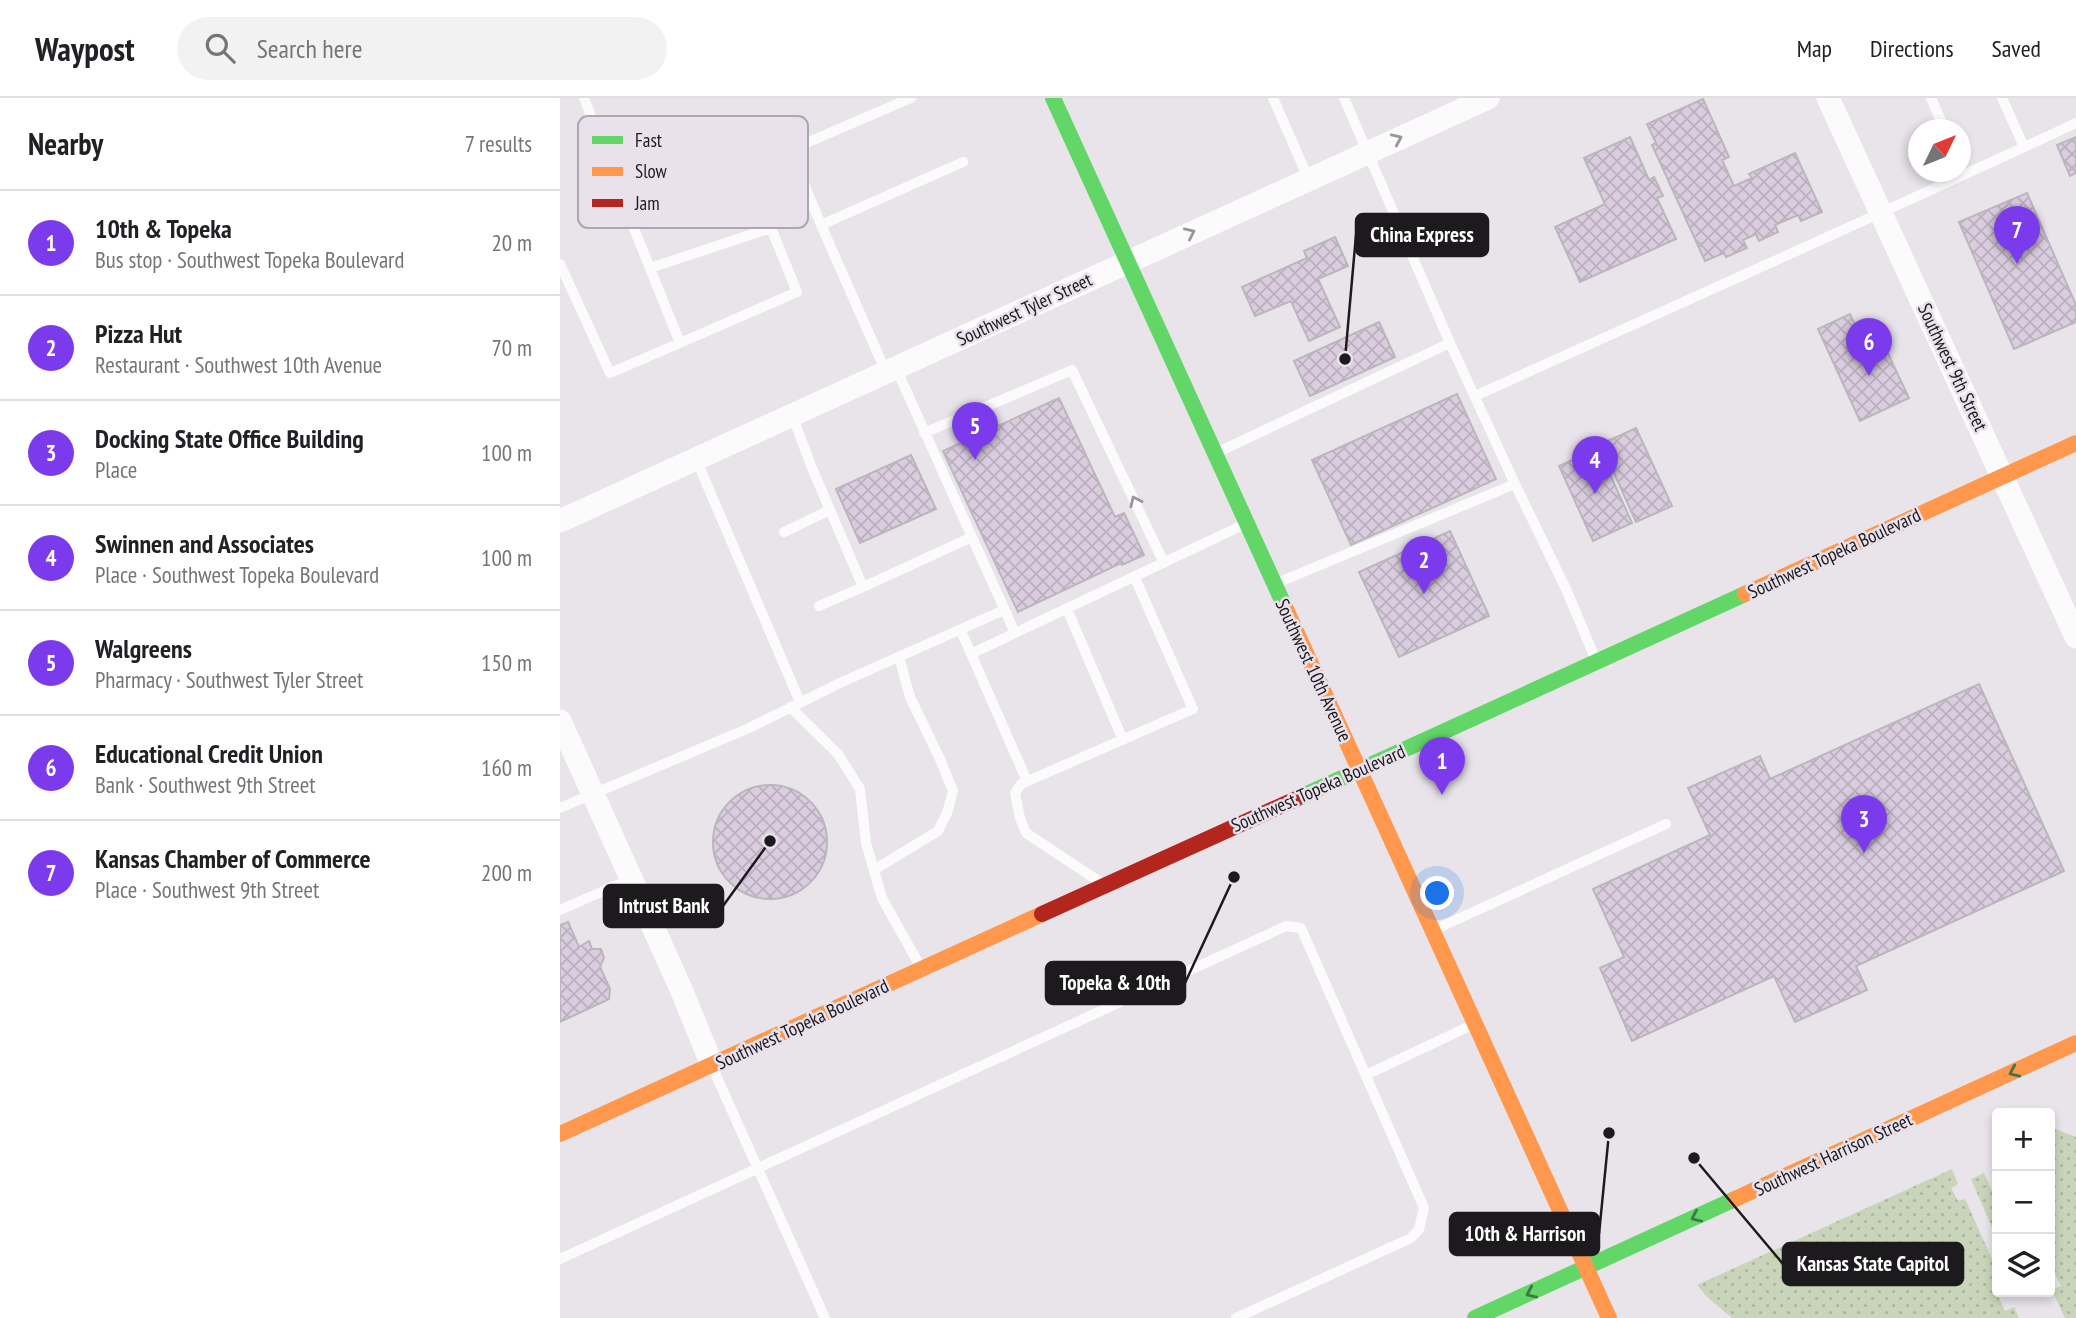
<!DOCTYPE html>
<meta charset="utf-8">
<style>
body{margin:0;font-family:"PT Sans Narrow",sans-serif;background:#f2f2f2;color:#202124}
.controls{position:absolute;right:21px;bottom:21px;display:grid;overflow:hidden;border-radius:7px;box-shadow:0 4px 10px #0003}
.controls button{width:63px;height:63px;display:grid;place-items:center;padding:0;border:0;border-bottom:2px solid #e0e0e0;background:#fff;color:#202124;font:35px sans-serif}
.compass{position:absolute;left:1348px;top:21px;width:63px;height:63px;border-radius:50%;background:#fff;box-shadow:0 4px 10px #0003;rotate:47deg}
.you{position:absolute;left:878px;top:796px;width:24px;height:24px;margin:-18px;border:5px solid #fff;border-radius:50%;background:#1a73e8;box-shadow:0 0 0 10px #1a73e833}
.badge{display:grid;place-items:center;width:46px;height:46px;border-radius:50%;background:#7c3aed;color:#fff;font-size:23px;font-weight:700}
.pin{position:absolute;translate:-50% -58px;filter:drop-shadow(0 2px 4px #0008)}
.pin::after{content:'';position:absolute;top:37px;width:24px;height:21px;background:inherit;clip-path:polygon(0 0,100% 0,50% 100%)}
.list{margin:0;padding:0;list-style:none}
h2{display:flex;justify-content:space-between;align-items:center;height:91px;margin:0;padding:0 28px;font-size:30px}
h2 small{font-size:23px;font-weight:400;color:#757577}
.list li{display:grid;grid-template-columns:46px 1fr auto;gap:21px;align-items:center;box-sizing:border-box;height:105px;padding:0 28px;border-top:2px solid #e0e0e0}
.list b{display:block;font-size:26px;white-space:nowrap}
.list p{margin:0;font-size:23px;white-space:nowrap;color:#757577}
.list em{font-size:23px;font-style:normal;color:#757577}
.icon{flex:none;width:38px;height:38px;fill:none;stroke:currentColor;stroke-width:2;stroke-linecap:round;stroke-linejoin:round}
.map{position:relative;flex:none;width:1516px;height:1220px;overflow:hidden}
header{display:flex;align-items:center;gap:42px;box-sizing:border-box;height:98px;padding:0 35px;background:#fff;border-bottom:2px solid #e0e0e0}
header strong{font-size:33px}
nav{display:flex;gap:38px;margin-inline-start:auto;font-size:24px}
.search{width:490px;height:63px;background:#f2f2f2;display:flex;align-items:center;gap:18px;box-sizing:border-box;padding:0 24px;border-radius:38px;color:#757577;font-size:26px}
main{display:flex}
aside{flex:1;background:#fff}
.map>svg:first-child{display:block}
</style>
<header>
<strong>Waypost</strong>
<div class="search"><svg class="icon" aria-label="search" viewBox="0 0 24 24"><circle cx="10" cy="10" r="6"/><path d="M15 15l6 6"/></svg>Search here</div>
<nav><a>Map</a><a>Directions</a><a>Saved</a></nav>
</header>
<main>
<aside>
<h2>Nearby<small>7 results</small></h2>
<ul class="list">
<li><span class="badge">1</span><div><b>10th &amp; Topeka</b><p>Bus stop · Southwest Topeka Boulevard</p></div><em>20 m</em></li>
<li><span class="badge">2</span><div><b>Pizza Hut</b><p>Restaurant · Southwest 10th Avenue</p></div><em>70 m</em></li>
<li><span class="badge">3</span><div><b>Docking State Office Building</b><p>Place</p></div><em>100 m</em></li>
<li><span class="badge">4</span><div><b>Swinnen and Associates</b><p>Place · Southwest Topeka Boulevard</p></div><em>100 m</em></li>
<li><span class="badge">5</span><div><b>Walgreens</b><p>Pharmacy · Southwest Tyler Street</p></div><em>150 m</em></li>
<li><span class="badge">6</span><div><b>Educational Credit Union</b><p>Bank · Southwest 9th Street</p></div><em>160 m</em></li>
<li><span class="badge">7</span><div><b>Kansas Chamber of Commerce</b><p>Place · Southwest 9th Street</p></div><em>200 m</em></li>
</ul>
</aside>
<div class="map">
<svg width="1516" height="1220" viewBox="0 0 1516 1220">
<defs>
<pattern id="grass-dots" width="8" height="8" patternUnits="userSpaceOnUse" patternTransform="scale(1.75)"><rect width="8" height="8" fill="#c9d5ba"/><path d="M2 2h.1M6 6h.1" fill="none" stroke="#acb69f" stroke-width="1.8" stroke-linecap="round"/></pattern>
<pattern id="building-cross-hatch" width="8" height="8" patternUnits="userSpaceOnUse" patternTransform="scale(1.75)"><rect width="8" height="8" fill="#dacddf"/><path d="M0 0l8 8M0 8l8-8" fill="none" stroke="#bbafbf"/></pattern>
</defs>
<rect width="100%" height="100%" fill="#e8e4ea"/>
<path fill="url(#grass-dots)" d="M 1490,1029 L 1516,1039 L 1516,1220 L 1505,1220 L 1492,1192 L 1501,1188 L 1490,1165 Z
M 1392,1071 L 1398,1086 L 1391,1090 L 1398,1103 L 1405,1101 L 1437,1172 L 1437,1182 L 1432,1185 L 1445,1213 L 1454,1209 L 1459,1220 L 1172,1220 L 1147,1199 L 1137,1187 Z
M 1424,1075 L 1437,1104 L 1437,1132 L 1434,1134 L 1411,1081 Z"/>
<path fill="url(#building-cross-hatch)" stroke="#bab7bc" stroke-width="2" d="M 1143,1 L 1169,59 L 1162,62 L 1174,88 L 1192,80 L 1189,76 L 1235,55 L 1262,114 L 1241,123 L 1238,117 L 1215,127 L 1218,134 L 1199,143 L 1196,136 L 1183,142 L 1187,150 L 1166,159 L 1164,155 L 1145,163 L 1092,47 L 1096,45 L 1087,26 Z
M 1070,39 L 1089,82 L 1094,79 L 1103,98 L 1097,100 L 1116,141 L 1020,184 L 995,129 L 1045,106 L 1024,60 Z
M 1516,39 L 1516,75 L 1510,78 L 1497,47 Z
M 1467,95 L 1516,207 L 1516,224 L 1454,251 L 1399,124 Z
M 775,139 L 788,168 L 758,181 L 780,229 L 749,243 L 731,203 L 695,218 L 682,189 L 747,160 L 744,153 Z
M 1290,216 L 1308,257 L 1325,249 L 1349,300 L 1300,323 L 1258,231 Z
M 819,224 L 835,259 L 750,298 L 734,263 Z
M 897,296 L 936,381 L 791,447 L 752,362 Z
M 499,300 L 555,419 L 564,415 L 584,457 L 562,467 L 561,465 L 458,514 L 383,353 Z
M 1076,330 L 1112,408 L 1076,424 L 1041,346 Z
M 1038,350 L 1072,425 L 1033,443 L 999,368 Z
M 351,357 L 376,411 L 300,445 L 276,391 Z
M 890,433 L 929,518 L 839,559 L 799,474 Z
M 1419,586 L 1504,773 L 1296,868 L 1307,892 L 1235,924 L 1214,878 L 1072,943 L 1040,870 L 1064,859 L 1033,791 L 1150,737 L 1128,690 L 1200,658 L 1210,681 Z
M153 744a57 57 0 1 1 114 0a57 57 0 1 1-114 0Z
M 8,824 L 19,849 L 29,843 L 32,851 L 41,851 L 44,860 L 40,869 L 50,891 L 49,901 L 0,924 L 0,827 Z"/>
<g fill="none" stroke-linecap="round" stroke-linejoin="round">
<path stroke="#fcfbfc" stroke-width="10" d="M 24,0 L 69,118 L 230,52 L 261,127
M 713,0 L 749,82
M 784,0 L 890,245
M 1371,0 L 1385,32
M 1442,0 L 1464,49
M 230,52 L 351,0
M 0,166 L 50,275 L 120,245 L 69,118
M 90,170 L 211,130 L 237,194 L 120,245
M 336,270 L 455,535 L 683,427
M 326,274 L 261,127 L 403,64
M 915,298 C 1116,207 1317,118 1516,25
M 232,317 L 252,370 L 303,489 L 412,439
M 364,335 L 512,272 L 604,465
M 658,354 L 890,245 L 955,386
M 136,361 L 240,604
M 224,434 L 270,412
M 717,485 L 955,386 L 1006,491 L 1035,560
M 259,508 L 303,489
M 507,511 L 563,642
M 401,533 L 467,683
M 411,556 L 455,535
M 230,609 L 278,656 L 300,691 L 306,745 L 322,800 L 360,868
M 0,710 L 189,630 L 282,584 L 444,512
M 314,772 L 378,733 L 387,715 L 393,693 L 380,661 L 350,599 L 339,559
M 540,784 L 466,735 L 460,720 L 455,695 L 461,686 L 633,611 L 575,480
M 0,812 L 71,781
M 876,831 L 1106,726
M 154,973 L 265,1220
M 806,977 L 912,927
M 0,1161 L 726,828 L 741,830 L 864,1110 L 859,1131 L 851,1140 L 676,1220"/>
<path stroke="#fcfbfc" stroke-width="23" d="M 1268,0 L 1516,539
M 0,423 L 928,0
M 0,623 L 121,891 L 152,967"/>
<path stroke="#63d668" stroke-width="16" d="M 493,0 L 725,509
M 736,701 L 1185,496
M 915,1220 L 1175,1101"/>
<path stroke="#ff974d" stroke-width="16" d="M 1185,496 L 1516,345
M 725,509 L 799,671
M 799,671 L 1049,1220
M 0,1036 L 482,816
M 1175,1101 L 1516,945"/>
<path stroke="#b3261e" stroke-width="16" d="M 482,816 L 736,701"/>
</g>
<defs><path id="oneway-chevron" d="M-2-3.5L2.5 0L-2 3.5" fill="none" stroke-width="1.6" stroke-linecap="round" stroke-linejoin="round" transform="scale(1.75)"/></defs>
<g stroke="#989698">
<use href="#oneway-chevron" transform="translate(837 41) rotate(-24)"/>
<use href="#oneway-chevron" transform="translate(630 135) rotate(-25)"/>
<use href="#oneway-chevron" transform="translate(575 403) rotate(-115)"/>
</g>
<g stroke="#407843">
<use href="#oneway-chevron" transform="translate(1454 974) rotate(156)"/>
<use href="#oneway-chevron" transform="translate(1136 1119) rotate(155)"/>
<use href="#oneway-chevron" transform="translate(971 1195) rotate(156)"/>
</g>
<g text-anchor="middle" dominant-baseline="central" stroke-width="5" stroke-linejoin="round" paint-order="stroke">
<g font-size="19" fill="#1d1a1e" stroke="#e9e2ec">
<text transform="translate(464 211) rotate(-25)">Southwest Tyler Street</text>
<text transform="translate(1393 269) rotate(65)">Southwest 9th Street</text>
<text transform="translate(1274 455) rotate(-25)">Southwest Topeka Boulevard</text>
<text transform="translate(754 572) rotate(65)">Southwest 10th Avenue</text>
<text transform="translate(758 690) rotate(-24)">Southwest Topeka Boulevard</text>
<text transform="translate(242 926) rotate(-25)">Southwest Topeka Boulevard</text>
<text transform="translate(1273 1056) rotate(-25)">Southwest Harrison Street</text>
</g>
</g>
<rect x="18" y="18" width="230" height="112" rx="10" fill="#e9e2ec" stroke="#aca6ae" stroke-width="2"/>
<rect x="32" y="38" width="31" height="8" fill="#63d668"/>
<rect x="32" y="69" width="31" height="9" fill="#ff974d"/>
<rect x="32" y="101" width="31" height="8" fill="#b3261e"/>
<g font-size="19" fill="#1d1a1e">
<text x="75" y="49">Fast</text>
<text x="75" y="80">Slow</text>
<text x="75" y="112">Jam</text>
</g>
<path fill="none" stroke="#1d1a1e" stroke-width="2.5" d="M785 261L796 137M210 743L163 808M674 779L625 885M1049 1035L1039 1136M1134 1060L1223 1166"/>
<g fill="#1d1a1e" stroke="#e9e2ec" stroke-width="2.5">
<circle cx="785" cy="261" r="7"/>
<circle cx="210" cy="743" r="7"/>
<circle cx="674" cy="779" r="7"/>
<circle cx="1049" cy="1035" r="7"/>
<circle cx="1134" cy="1060" r="7"/>
</g>
<g fill="#1d1a1e" stroke="#1d1a1e" stroke-width="2.5">
<rect x="796" y="116" width="132" height="42" rx="7"/>
<rect x="44" y="787" width="119" height="42" rx="7"/>
<rect x="486" y="864" width="139" height="42" rx="7"/>
<rect x="890" y="1115" width="149" height="42" rx="7"/>
<rect x="1223" y="1145" width="180" height="42" rx="7"/>
</g>
<g font-size="21" text-anchor="middle" font-weight="bold" fill="#fff">
<text x="862" y="144">China Express</text>
<text x="104" y="815">Intrust Bank</text>
<text x="555" y="892">Topeka &amp; 10th</text>
<text x="965" y="1143">10th &amp; Harrison</text>
<text x="1313" y="1173">Kansas State Capitol</text>
</g>
</svg>
<div class="controls">
<button>+</button>
<button>−</button>
<button><svg class="icon" aria-label="layers" viewBox="0 0 24 24"><path d="M12 4l9 5-9 5-9-5zM3 14l9 5 9-5"/></svg></button>
</div>
<svg class="compass" viewBox="-18 -18 36 36"><path d="M0-13l5 13h-10z" fill="#e53935"/><path d="M0 13l5-13h-10z" fill="#757577"/></svg>
<div class="you"></div>
<div class="pin badge" style="left:882px;top:697px">1</div>
<div class="pin badge" style="left:864px;top:496px">2</div>
<div class="pin badge" style="left:1304px;top:755px">3</div>
<div class="pin badge" style="left:1035px;top:396px">4</div>
<div class="pin badge" style="left:415px;top:362px">5</div>
<div class="pin badge" style="left:1309px;top:278px">6</div>
<div class="pin badge" style="left:1457px;top:166px">7</div>
</div>
</main>
